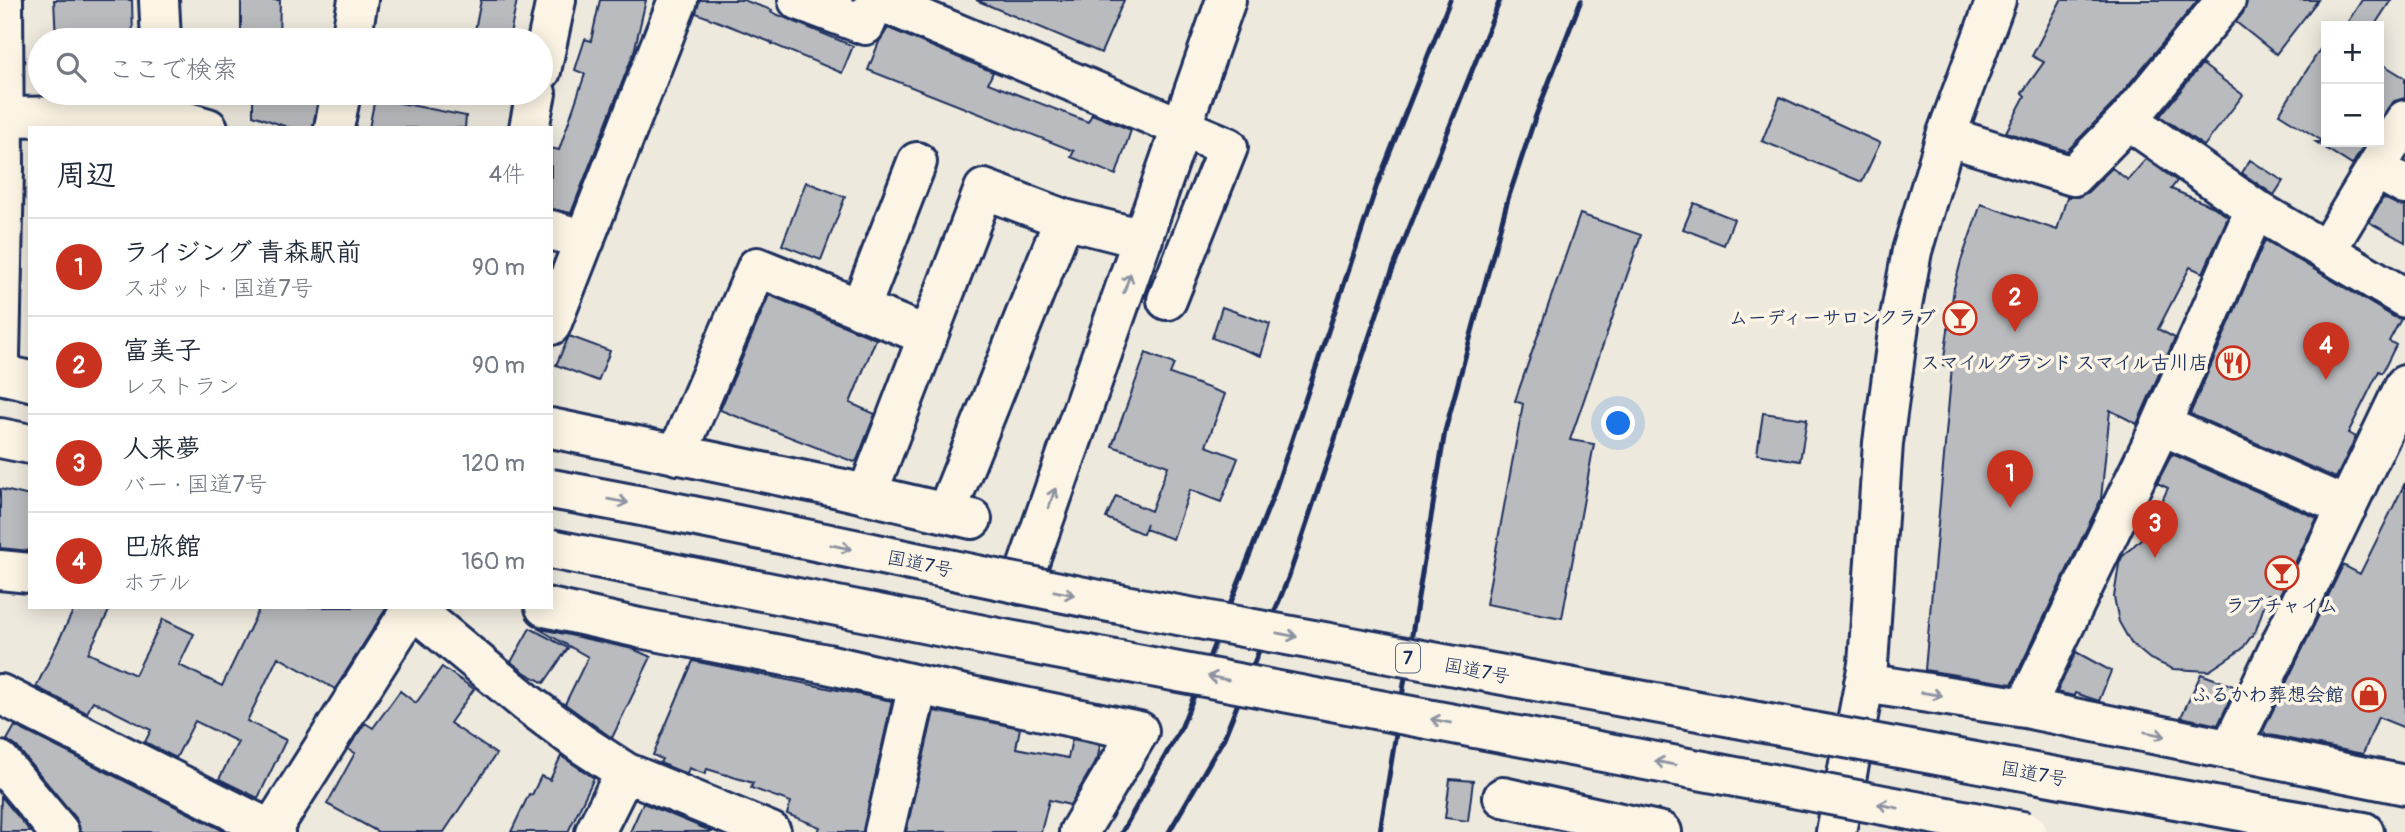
<!DOCTYPE html>
<html lang="ja">
<meta charset="utf-8">
<style>
body{margin:0;font-family:Pangolin,"Klee One",sans-serif;background:#f2f2f3;color:#1f2937}
.controls{position:absolute;right:21px;top:21px;display:grid;overflow:hidden;border-radius:0px;box-shadow:0 4px 18px #0003}
.controls button{width:63px;height:63px;display:grid;place-items:center;padding:0;border:0;border-bottom:2px solid #e0e1e3;background:#fff;color:#1f2937;font:35px sans-serif}
.you{position:absolute;left:1619px;top:424px;width:24px;height:24px;margin:-18px;border:5px solid #fff;border-radius:50%;background:#1a73e8;box-shadow:0 0 0 10px #1a73e833}
.badge{display:grid;place-items:center;width:46px;height:46px;border-radius:50%;background:#c8321e;color:#fff;font-size:23px;font-weight:700}
.pin{position:absolute;translate:-50% -58px;filter:drop-shadow(0 2px 4px #0008)}
.pin::after{content:'';position:absolute;top:37px;width:24px;height:21px;background:inherit;clip-path:polygon(0 0,100% 0,50% 100%)}
.list{margin:0;padding:0;list-style:none}
h2{display:flex;justify-content:space-between;align-items:center;height:91px;margin:0;padding:0 28px;font-size:30px}
h2 small{font-size:23px;font-weight:400;color:#747a83}
.list li{display:grid;grid-template-columns:46px 1fr auto;gap:21px;align-items:center;box-sizing:border-box;height:98px;padding:0 28px;border-top:2px solid #e0e1e3}
.list b{display:block;font-size:26px;white-space:nowrap}
.list p{margin:0;font-size:23px;white-space:nowrap;color:#747a83}
.list em{font-size:23px;font-style:normal;color:#747a83}
.icon{flex:none;width:38px;height:38px;fill:none;stroke:currentColor;stroke-width:2;stroke-linecap:round;stroke-linejoin:round}
.map{position:relative;flex:none;width:2405px;height:832px;overflow:hidden}
.search{position:absolute;background:#fff;box-shadow:0 4px 18px #0003;left:28px;top:28px;width:525px;height:77px;display:flex;align-items:center;gap:18px;box-sizing:border-box;padding:0 24px;border-radius:38px;color:#747a83;font-size:26px}
.panel{position:absolute;background:#fff;box-shadow:0 4px 18px #0003;left:28px;top:126px;width:525px;height:483px;border-radius:0px}
.map>svg:first-child{display:block}
</style>
<div class="map">
<svg width="2405" height="832" viewBox="0 0 2405 832">
<rect width="100%" height="100%" fill="#eee9dd"/>
<filter id="ink" filterUnits="userSpaceOnUse"><feTurbulence type="fractalNoise" baseFrequency=".0143" numOctaves="2"/><feDisplacementMap in="SourceGraphic" scale="14" xChannelSelector="R" yChannelSelector="G"/><feConvolveMatrix kernelMatrix="1 2 1 2 8 2 1 2 1" color-interpolation-filters="sRGB"/></filter>
<g filter="url(#ink)">
<path fill="#babbbe" stroke="#1b2f5e" stroke-width="2" d="M 54,0 L 132,0 L 133,40 L 56,40 Z
M 241,0 L 280,0 L 279,40 L 241,40 Z
M 481,0 L 517,0 L 509,40 L 473,40 Z
M 600,0 L 646,0 L 634,52 L 571,213 L 551,209 L 551,148 L 559,150 L 585,74 L 575,70 L 585,39 L 591,41 Z
M 699,0 L 743,0 L 772,10 L 771,12 L 853,46 L 842,73 L 772,44 L 773,43 L 696,13 Z
M 976,0 L 1124,0 L 1101,53 Z
M 2061,0 L 2198,0 L 2112,105 L 2067,151 L 2006,132 L 2025,96 L 2022,93 L 2044,62 L 2032,56 Z
M 2247,0 L 2318,0 L 2276,54 L 2236,22 L 2243,13 Z
M 2362,0 L 2391,0 L 2374,26 L 2345,26 Z
M 888,28 L 993,72 L 988,83 L 1088,122 L 1092,114 L 1131,130 L 1116,175 L 1071,157 L 1074,151 L 868,70 L 879,42 Z
M 2326,40 L 2326,142 L 2366,142 L 2352,165 L 2316,142 L 2324,142 L 2279,114 Z
M 2379,62 L 2405,78 L 2405,98 L 2394,101 L 2379,121 Z
M 2202,64 L 2243,95 L 2204,146 L 2160,116 Z
M 253,93 L 319,93 L 313,128 L 290,128 L 253,115 Z
M 1780,97 L 1880,143 L 1862,182 L 1762,141 Z
M 375,98 L 466,116 L 465,128 L 369,128 Z
M 2146,159 L 2177,181 L 2171,189 L 2214,207 L 2228,217 L 2203,273 L 2190,267 L 2158,329 L 2175,338 L 2137,424 L 2110,410 L 2101,499 L 2012,684 L 1925,670 L 1952,366 L 1943,365 L 1954,288 L 1961,261 L 1981,204 L 2057,230 L 2067,197 L 2078,197 L 2088,192 L 2112,168 L 2128,180 Z
M 2250,160 L 2283,181 L 2274,195 L 2242,173 Z
M 806,182 L 845,197 L 821,260 L 782,245 Z
M 2383,198 L 2405,207 L 2405,242 L 2369,222 Z
M 1694,203 L 1734,219 L 1724,245 L 1683,229 Z
M 1580,214 L 1641,235 L 1570,440 L 1594,444 L 1562,618 L 1486,604 L 1523,404 L 1515,401 Z
M 2265,240 L 2394,317 L 2401,319 L 2389,341 L 2396,345 L 2382,373 L 2379,371 L 2348,433 L 2356,437 L 2336,478 L 2190,414 Z
M 769,295 L 876,339 L 850,403 L 875,414 L 857,460 L 854,462 L 720,410 Z
M 1222,307 L 1270,324 L 1261,356 L 1212,338 Z
M 569,336 L 610,351 L 598,381 L 556,365 Z
M 1146,353 L 1174,364 L 1170,374 L 1225,394 L 1206,446 L 1238,458 L 1221,502 L 1190,490 L 1173,539 L 1145,529 L 1147,523 L 1143,534 L 1106,518 L 1116,496 L 1151,511 L 1168,466 L 1112,446 Z
M 1763,413 L 1807,419 L 1800,461 L 1757,454 Z
M 2172,454 L 2317,518 L 2278,598 L 2268,594 L 2256,630 L 2242,649 L 2209,671 L 2173,669 L 2150,659 L 2131,643 L 2119,622 L 2114,597 L 2119,564 L 2122,557 L 2147,533 L 2168,488 L 2157,483 Z
M 2405,483 L 2405,728 L 2378,717 L 2363,754 L 2265,734 L 2263,731 L 2343,565 L 2360,574 Z
M 0,489 L 30,496 L 30,551 L 0,548 Z
M 75,607 L 111,607 L 88,653 L 135,675 L 163,619 L 194,634 L 179,665 L 222,686 L 260,607 L 387,607 L 335,689 L 278,657 L 247,721 L 286,740 L 258,798 L 219,779 L 238,742 L 195,721 L 176,758 L 145,742 L 151,730 L 93,701 L 87,713 L 36,687 Z
M 530,628 L 568,648 L 544,683 L 527,674 L 511,662 Z
M 537,628 L 633,649 L 651,657 L 612,738 L 565,704 L 588,657 Z
M 2076,652 L 2111,671 L 2099,701 L 2075,693 L 2074,696 L 2057,692 Z
M 693,661 L 892,701 L 863,832 L 818,832 L 820,827 L 787,814 L 791,802 L 751,788 L 753,783 L 707,769 L 705,774 L 689,768 L 687,774 L 660,763 L 662,759 L 653,755 Z
M 442,667 L 474,689 L 450,723 L 496,754 L 444,832 L 378,832 L 327,804 L 355,753 L 348,749 L 365,723 L 373,728 L 400,691 L 416,703 Z
M 2201,674 L 2236,687 L 2218,725 L 2181,717 Z
M 934,711 L 1020,728 L 1016,748 L 1068,758 L 1072,739 L 1100,745 L 1098,757 L 1070,805 L 1049,800 L 1041,832 L 906,832 Z
M 15,726 L 226,832 L 80,832 L 76,818 L 17,747 L 7,740 Z
M 561,756 L 594,778 L 568,832 L 511,832 L 529,794 L 532,795 L 541,776 L 550,780 Z
M 1450,779 L 1473,781 L 1468,821 L 1445,818 Z
M 1,796 L 31,832 L 0,832 Z
M 643,803 L 713,832 L 630,832 Z"/>
<g fill="none" stroke-linecap="round" stroke-linejoin="round">
<defs>
<path id="minor" d="M 159,0 L 161,40
M 798,0 L 865,25 L 876,0
M 877,0 L 1228,147 L 1167,300
M 351,40 L 358,0
M 541,71 L 556,0
M 4,117 L 164,115 L 208,128
M 2128,120 L 2255,209 L 2405,298
M 334,128 L 341,93
M 529,128 L 536,93
M 1946,136 L 2073,176 L 2128,120 L 2226,0
M 2376,169 L 2405,185
M 551,230 L 585,240
M 2326,251 L 2405,120
M 860,309 L 917,162
M 551,325 L 678,0
M 2161,425 L 2347,507
M 551,428 L 839,488 L 972,519
M 677,455 L 757,267 L 928,336
M 867,495 L 984,189 L 1064,219
M 946,513 L 1064,219 L 1143,239
M 0,570 L 30,573
M 1021,585 L 1226,0
M 411,607 L 527,703 L 582,744 L 625,772 L 771,832
M 545,607 L 639,628 L 827,664 L 918,685 L 1139,731 L 1079,832
M 1864,683 L 2025,708 L 2405,785
M 0,694 L 275,832
M 2025,708 L 2161,425 L 2255,209
M 2230,750 L 2405,385
M 0,761 L 59,832
M 1503,797 L 1662,832
M 270,832 L 412,608
M 595,832 L 625,772
M 884,832 L 918,685
M 1836,832 L 1868,664 L 1883,443 L 1900,317 L 1912,251 L 1946,136 L 1996,0"/>
<path id="highway" d="M 0,358 L 4,169 L 3,0
M 0,374 L 30,381
M 0,438 L 30,444
M 2268,816 L 2364,832"/>
</defs>
<use href="#minor" stroke="#1b2f5e" stroke-width="44"/>
<use href="#highway" stroke="#1b2f5e" stroke-width="44"/>
<use href="#minor" stroke="#fcf5e5" stroke-width="38"/>
<use href="#highway" stroke="#fcf5e5" stroke-width="38"/>
<path stroke="#1b2f5e" stroke-width="5" d="M 1122,832 L 1182,726 L 1273,496 L 1377,185 L 1450,0
M 1169,832 L 1224,738 L 1289,576 L 1387,284 L 1500,0
M 1380,832 L 1445,431 L 1508,199 L 1535,118 L 1581,0"/>
<defs>
<path id="highway-bridge" d="M 551,489 C 748,524 943,570 1140,608 L 2268,816
M 551,549 L 1003,639 L 2027,832"/>
</defs>
<use href="#highway-bridge" stroke="#1b2f5e" stroke-width="44" stroke-linecap="butt"/>
<use href="#highway-bridge" stroke="#fcf5e5" stroke-width="38"/>
</g>
<defs><path id="oneway-shaft" d="M-6 0H5M1.5-3L5.5 0L1.5 3" fill="none" stroke-width="1.6" stroke-linecap="round" stroke-linejoin="round" transform="scale(1.75)"/></defs>
<g stroke="#8c92a2">
<use href="#oneway-shaft" transform="translate(1127 283) rotate(-71)"/>
<use href="#oneway-shaft" transform="translate(1052 498) rotate(-71)"/>
<use href="#oneway-shaft" transform="translate(618 501) rotate(10)"/>
<use href="#oneway-shaft" transform="translate(841 547) rotate(12)"/>
<use href="#oneway-shaft" transform="translate(1064 593) rotate(11)"/>
<use href="#oneway-shaft" transform="translate(1287 635) rotate(11)"/>
<use href="#oneway-shaft" transform="translate(1218 678) rotate(-169)"/>
<use href="#oneway-shaft" transform="translate(1932 694) rotate(9)"/>
<use href="#oneway-shaft" transform="translate(1441 721) rotate(-169)"/>
<use href="#oneway-shaft" transform="translate(2155 734) rotate(11)"/>
<use href="#oneway-shaft" transform="translate(1665 763) rotate(-169)"/>
<use href="#oneway-shaft" transform="translate(1888 806) rotate(-169)"/>
</g>
</g>
<defs>
<symbol id="bar-ring" viewBox="-11 -11 22 22"><circle r="9.5" fill="#fcf5e5" stroke="#c8321e" stroke-width="1.5"/><path d="M-6-5H6L.8 .8V4.5H3.5V6h-7V4.5H-.8V.8Z" fill="#c8321e"/></symbol>
<symbol id="restaurant-ring" viewBox="-11 -11 22 22"><circle r="9.5" fill="#fcf5e5" stroke="#c8321e" stroke-width="1.5"/><path d="M-5-6h1v4h1v-4h1v4h1v-4h1v5L-1.5 .5V6h-2V.5L-5-1ZM5-6V6H3V1.5H1.5Q1.5-4 5-6Z" fill="#c8321e"/></symbol>
<symbol id="shop-ring" viewBox="-11 -11 22 22"><circle r="9.5" fill="#fcf5e5" stroke="#c8321e" stroke-width="1.5"/><path d="M-5-2.5h2.3a2.7 3.5 0 0 1 5.4 0H5L5.5 6h-11ZM-1.5-2.5h3a1.5 2.3 0 0 0-3 0Z" fill="#c8321e"/></symbol>
</defs>
<g fill-rule="evenodd">
<use href="#bar-ring" x="1941" y="299" width="38" height="38"/>
<use href="#restaurant-ring" x="2214" y="344" width="38" height="38"/>
<use href="#bar-ring" x="2263" y="554" width="38" height="38"/>
<use href="#shop-ring" x="2350" y="676" width="38" height="38"/>
</g>
<g text-anchor="middle" dominant-baseline="central" stroke-width="7" stroke-linejoin="round" paint-order="stroke">
<rect fill="#fcf5e5" stroke="#5e6a86" stroke-width="2" x="1396" y="643.5" width="24" height="29" rx="5"/>
<g font-size="18" font-weight="bold" fill="#1b2f5e">
<text x="1408" y="658">7</text>
</g>
<g font-size="19" font-weight="bold" fill="#1b2f5e" stroke="#fcf5e5" text-anchor="end">
<text x="1936" y="318">ムーディーサロンクラブ</text>
<text x="2208" y="363">スマイルグランド スマイル古川店</text>
<text x="2282" y="606" text-anchor="middle">ラブチャイム</text>
<text x="2344" y="695">ふるかわ葬想会館</text>
</g>
<g font-size="19" fill="#1b2f5e" stroke="#fcf5e5">
<text transform="translate(920 564) rotate(12)">国道7号</text>
<text transform="translate(1477 671) rotate(11)">国道7号</text>
<text transform="translate(2034 774) rotate(10)">国道7号</text>
</g>
</g>
</svg>
<div class="controls">
<button>+</button>
<button>−</button>
</div>
<div class="you"></div>
<div class="pin badge" style="left:2010px;top:508px">1</div>
<div class="pin badge" style="left:2015px;top:332px">2</div>
<div class="pin badge" style="left:2155px;top:558px">3</div>
<div class="pin badge" style="left:2326px;top:380px">4</div>
<div class="search"><svg class="icon" aria-label="search" viewBox="0 0 24 24"><circle cx="10" cy="10" r="6"/><path d="M15 15l6 6"/></svg>ここで検索</div>
<section class="panel">
<h2>周辺<small>4件</small></h2>
<ul class="list">
<li><span class="badge">1</span><div><b>ライジング 青森駅前</b><p>スポット · 国道7号</p></div><em>90 m</em></li>
<li><span class="badge">2</span><div><b>富美子</b><p>レストラン</p></div><em>90 m</em></li>
<li><span class="badge">3</span><div><b>人来夢</b><p>バー · 国道7号</p></div><em>120 m</em></li>
<li><span class="badge">4</span><div><b>巴旅館</b><p>ホテル</p></div><em>160 m</em></li>
</ul>
</section>
</div>
